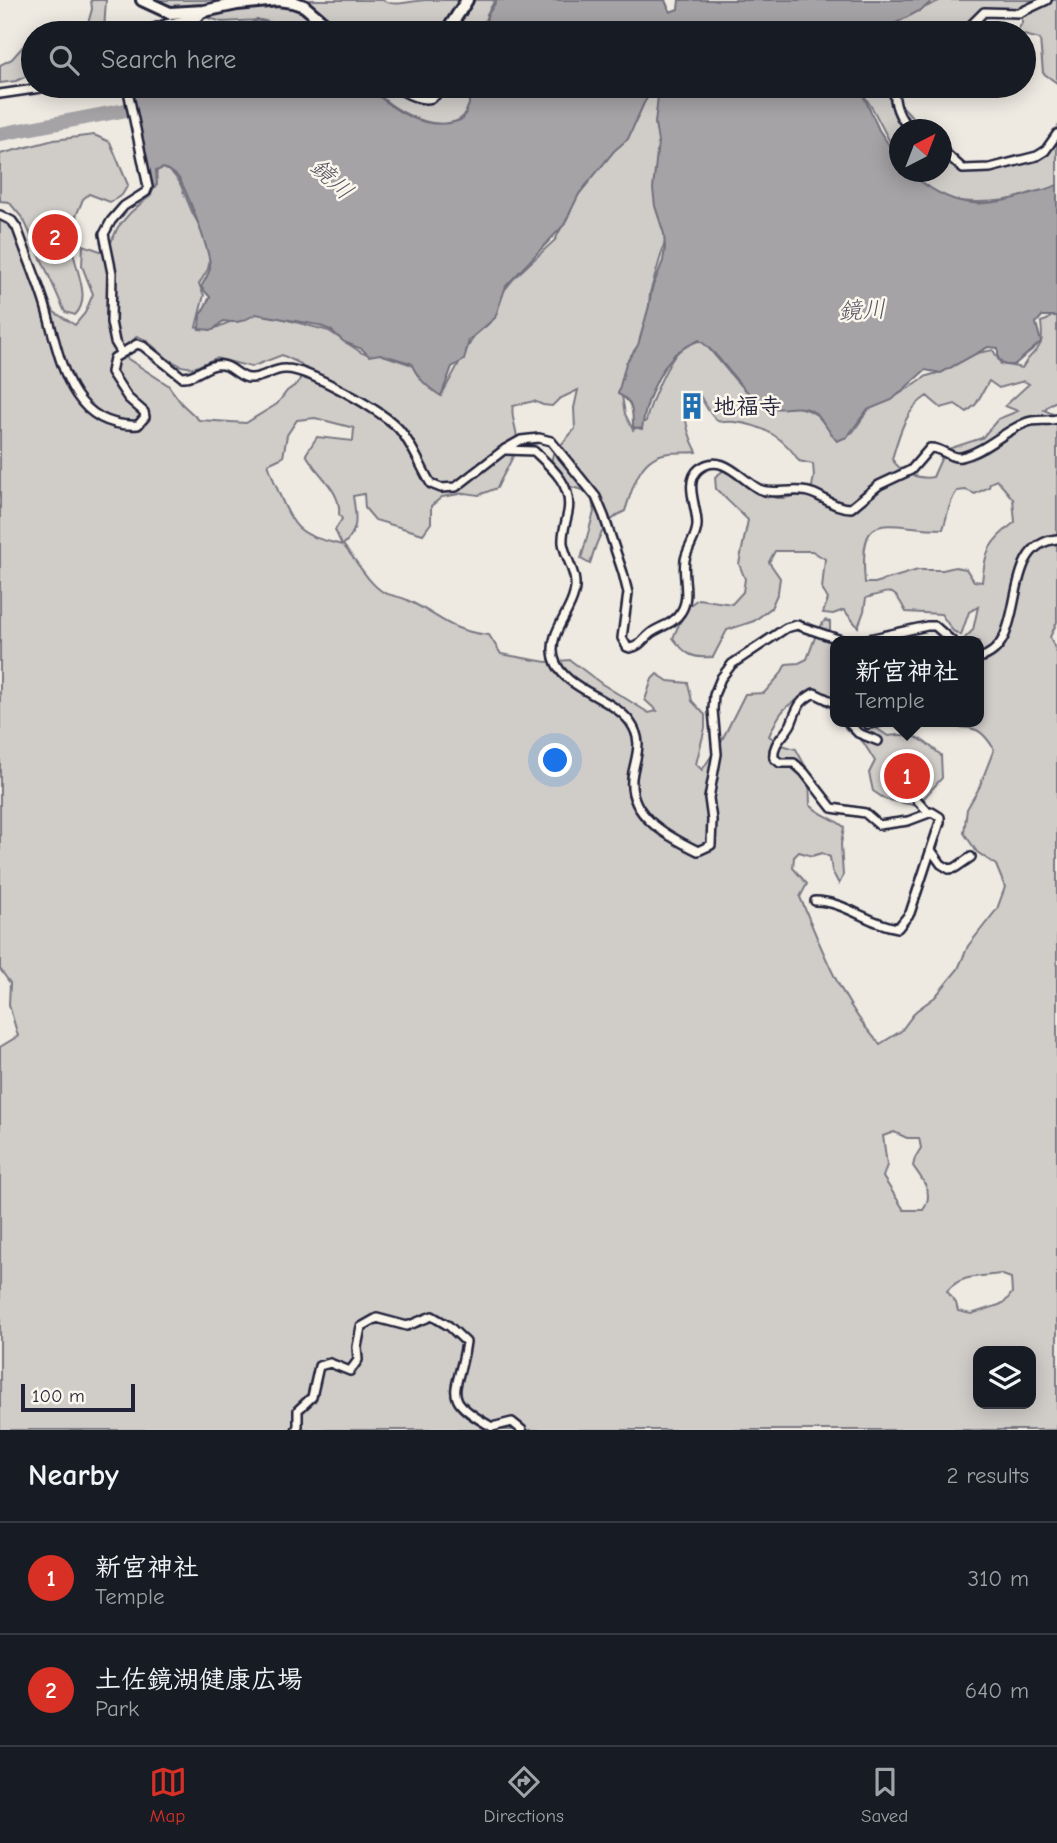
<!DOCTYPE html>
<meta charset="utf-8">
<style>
body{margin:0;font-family:"Comic Neue","Klee One",sans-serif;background:#20242c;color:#f1f3f6}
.controls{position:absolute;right:21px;bottom:21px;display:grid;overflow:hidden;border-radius:14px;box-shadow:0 4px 18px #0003}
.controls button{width:63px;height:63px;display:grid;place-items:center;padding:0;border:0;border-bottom:2px solid #363941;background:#171b24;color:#f1f3f6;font:35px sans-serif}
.compass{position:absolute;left:889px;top:119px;width:63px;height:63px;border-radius:50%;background:#171b24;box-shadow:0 4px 18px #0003;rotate:42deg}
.scale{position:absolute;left:21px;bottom:18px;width:114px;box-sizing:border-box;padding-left:7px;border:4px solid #22223b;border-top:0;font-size:19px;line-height:24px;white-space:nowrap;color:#22223b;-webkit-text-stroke:5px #fbf7ec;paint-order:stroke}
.you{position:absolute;left:556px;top:761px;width:24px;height:24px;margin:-18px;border:5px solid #fff;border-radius:50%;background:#1a73e8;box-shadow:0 0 0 10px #1a73e833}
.badge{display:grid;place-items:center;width:46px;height:46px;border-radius:50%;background:#d93025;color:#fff;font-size:23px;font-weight:700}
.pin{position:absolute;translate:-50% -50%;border:4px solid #fff;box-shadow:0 2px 7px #0006}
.popup{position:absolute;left:830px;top:636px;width:154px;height:91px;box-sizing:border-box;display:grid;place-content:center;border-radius:14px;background:#171b24;filter:drop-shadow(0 2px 5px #0005);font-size:23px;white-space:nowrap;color:#9ea1a6}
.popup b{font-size:26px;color:#f1f3f6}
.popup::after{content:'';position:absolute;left:50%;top:100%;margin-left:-14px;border:14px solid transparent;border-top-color:#171b24}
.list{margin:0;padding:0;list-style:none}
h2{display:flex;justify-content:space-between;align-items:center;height:91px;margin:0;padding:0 28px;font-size:30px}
h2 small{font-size:23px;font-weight:400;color:#9ea1a6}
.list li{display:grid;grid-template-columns:46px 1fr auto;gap:21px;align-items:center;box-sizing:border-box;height:112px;padding:0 28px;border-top:2px solid #363941}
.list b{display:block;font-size:26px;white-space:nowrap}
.list p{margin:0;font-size:23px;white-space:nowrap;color:#9ea1a6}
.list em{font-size:23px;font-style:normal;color:#9ea1a6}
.icon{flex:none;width:38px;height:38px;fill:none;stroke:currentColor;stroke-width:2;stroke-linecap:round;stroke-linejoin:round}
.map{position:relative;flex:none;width:1057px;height:1430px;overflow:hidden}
.search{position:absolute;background:#171b24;box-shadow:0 4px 18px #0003;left:21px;right:21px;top:21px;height:77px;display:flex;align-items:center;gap:18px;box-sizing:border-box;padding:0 24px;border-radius:38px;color:#9ea1a6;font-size:26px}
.sheet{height:315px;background:#171b24}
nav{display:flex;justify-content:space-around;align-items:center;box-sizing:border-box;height:98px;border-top:2px solid #363941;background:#171b24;font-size:19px;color:#9ea1a6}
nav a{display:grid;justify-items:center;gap:4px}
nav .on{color:#d93025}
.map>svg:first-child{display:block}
</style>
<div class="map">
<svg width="1057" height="1430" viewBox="0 0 1057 1430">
<rect width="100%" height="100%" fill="#eeeae2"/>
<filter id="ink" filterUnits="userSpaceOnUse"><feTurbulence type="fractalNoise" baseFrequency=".0143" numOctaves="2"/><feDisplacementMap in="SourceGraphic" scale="14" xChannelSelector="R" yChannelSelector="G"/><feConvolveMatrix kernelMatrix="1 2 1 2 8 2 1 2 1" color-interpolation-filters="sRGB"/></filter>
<g filter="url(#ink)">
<path fill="#d0cdc9" stroke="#797882" stroke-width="2" fill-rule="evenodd" d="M 91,0 L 106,0 L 104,31 L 110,33 L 38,33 L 49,31 L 69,32 L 87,27 L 92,9 Z
M 151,0 L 382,0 C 396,8 412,0 426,0 C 449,0 472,0 495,0 L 487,14 L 482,33 L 314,33 L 261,20 L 222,22 Z
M 941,0 L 1057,0 L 1057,83 L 1043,73 L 1040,39 L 1016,33 L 1022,23 L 1022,11 L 995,17 L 984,11 L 976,16 L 971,33 L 880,33 L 895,21 Z
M 33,35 L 33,73 L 16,81 L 0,83 L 0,65 L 12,59 Z
M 369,86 L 472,86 C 474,141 421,126 390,104 C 383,99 376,92 369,86 Z
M 860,86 L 884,86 C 896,102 911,113 922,129 L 900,130 L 899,158 C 891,144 884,131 877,117 C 871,105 865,99 860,86 Z
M 646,92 L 658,93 L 660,110 L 656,188 L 667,235 L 650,293 L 648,316 L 638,349 L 621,390 L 625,414 L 633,430 L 646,421 C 650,403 668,359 682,348 C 687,343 696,342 702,340 L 737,382 L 755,395 L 808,410 L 820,417 L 841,438 L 853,432 L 869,409 L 879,403 L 899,394 L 927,376 L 941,372 L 968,355 L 993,350 L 1001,364 L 1022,368 C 1035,344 1045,355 1041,322 L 1047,320 L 1054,314 L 1057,317 L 1057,401 L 1050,404 L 1044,410 L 1057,416 L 1057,622 L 1050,637 L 1057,653 L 1057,1430 L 0,1430 L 0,1047 L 18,1036 L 9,1005 L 10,983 L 0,969 L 0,214 L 18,231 L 54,312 L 75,325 L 85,313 L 93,294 L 82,266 L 83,245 L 106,253 L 118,227 L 130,213 L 150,196 L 155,183 L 157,170 L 167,167 L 179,181 L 193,214 L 204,233 L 211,254 L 208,269 L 199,284 L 204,295 L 196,327 L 211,330 L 258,310 L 269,315 L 329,331 L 362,353 L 380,354 L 415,366 L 442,394 L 474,336 L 492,321 L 502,293 L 515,277 L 555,240 L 577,197 ZM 137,336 L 146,340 L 168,359 L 181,366 L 194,368 L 216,358 L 251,367 L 282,355 L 301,364 L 303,372 L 298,383 L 287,391 L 277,404 L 246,423 L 199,420 L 182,404 L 168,385 L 122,355 ZM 989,381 L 999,388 L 1024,381 L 1029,384 L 1005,406 L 1018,411 L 998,419 L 982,438 L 945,450 L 933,477 C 918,480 900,472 892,459 C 899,435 905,410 927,396 L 941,408 L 955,404 L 967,412 L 976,404 ZM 578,390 L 574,408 L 575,429 L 553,454 L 550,468 L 563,485 L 583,490 L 592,499 L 594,512 L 581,559 L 590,564 C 596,542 603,521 625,511 C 633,487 639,456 669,453 C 679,452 688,453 697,452 C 687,433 682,414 687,394 L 699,394 C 704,402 710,417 718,421 C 723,423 730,421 735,422 C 762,425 785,438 799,461 L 813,464 L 814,476 L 811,492 C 801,494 787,499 777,498 C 760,495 741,477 728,467 L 715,477 L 716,489 L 748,520 L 739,564 L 745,579 L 743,592 L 732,604 L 698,599 L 686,608 L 673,638 C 685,654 692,659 713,657 L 727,630 L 754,621 L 771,608 L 778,592 L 780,578 L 769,562 L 775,551 L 812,551 L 825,559 L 822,589 L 828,599 L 823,613 L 833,614 L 844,610 L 858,627 L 864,611 L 866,598 C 892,591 893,586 906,612 L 941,614 L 953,631 L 961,635 L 969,612 L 978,607 L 973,630 L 962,641 L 979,641 L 979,722 L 949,722 L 952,727 C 976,727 982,729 994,749 L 979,788 L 967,809 L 964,833 L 977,852 L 996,865 L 1005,887 L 997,909 L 968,946 L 958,969 L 935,997 L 916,1011 L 901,1031 L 880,1044 C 842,1005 821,947 800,897 L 807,884 L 793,868 L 794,857 L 799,852 L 812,856 L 822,853 L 830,857 L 832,871 L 839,884 L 843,876 L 841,844 L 844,827 C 833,817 821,816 810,805 L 809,773 L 796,749 L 782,745 L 769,736 C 779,713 785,702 811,695 L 835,711 L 835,645 L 830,635 L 830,622 L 825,620 L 817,632 L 807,659 L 799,663 L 786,664 L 780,675 L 764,693 L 745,694 L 722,740 L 702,770 L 696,764 L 705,728 L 705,715 L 692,701 L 688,683 L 668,681 L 657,674 L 652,679 L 645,700 L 657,711 L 649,713 L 602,684 L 570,660 L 546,662 L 501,654 L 489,635 C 449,631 442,617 409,601 C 401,596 390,596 383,592 C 367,582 356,559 343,545 C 360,529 356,517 353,496 L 364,494 L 365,508 L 375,520 L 423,534 L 431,523 L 431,506 L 442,497 L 465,493 L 479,495 L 497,488 C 503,473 517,455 517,440 C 517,427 510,417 513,406 L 534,401 L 543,405 L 552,406 L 559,399 ZM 315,418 L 354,428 L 353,441 L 317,437 L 306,454 C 316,474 342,491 339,514 L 342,519 L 335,530 L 342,545 C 328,541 312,539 300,529 C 288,520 273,479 268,464 L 283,457 L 287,435 L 297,420 ZM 997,480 L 1013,499 L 1015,522 C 989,542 985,550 982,582 L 974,581 L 966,569 L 955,567 L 943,570 L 918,570 L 875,583 L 865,583 C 858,504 886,529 943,529 C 948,515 948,503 957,491 L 966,490 L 975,494 L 989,487 L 990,483 ZM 894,1132 L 907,1138 L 919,1138 L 921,1148 L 915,1158 L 913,1166 C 923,1180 935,1194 923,1210 L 904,1210 L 883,1177 L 887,1165 L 883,1136 ZM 1000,1274 L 1011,1278 L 1012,1293 L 1005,1302 L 999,1305 L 971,1314 L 958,1311 L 956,1303 L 947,1291 C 961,1274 981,1277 1000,1274 ZM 978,1351 L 1031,1351 L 1031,1404 L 978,1404 Z
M 1057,128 L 1057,185 C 1034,200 977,206 950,199 C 933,194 921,182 909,172 L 942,172 L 942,154 C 959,175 1020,164 1041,151 C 1048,146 1053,135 1057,128 Z
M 94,135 L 110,142 L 128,185 L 122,195 L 110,202 L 89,194 L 83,199 L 76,216 L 84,233 L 72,241 C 71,263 94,297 75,315 L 65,312 L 24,220 L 9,202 L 0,201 L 0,154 L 54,140 Z
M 842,722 L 867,722 L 888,736 C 915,732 921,738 941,755 L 942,778 L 917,806 L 885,799 L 873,791 L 869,773 L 875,761 L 863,742 L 846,729 Z"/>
<path fill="#a6a3a7" stroke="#716f7c" stroke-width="2" d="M 497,0 L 665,0 L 670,12 L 678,9 L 679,0 L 933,0 L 923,9 L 877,33 L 484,33 L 487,16 Z
M 257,20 C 276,27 286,19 304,33 L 169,33 L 190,30 L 199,32 L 217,26 L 226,28 L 246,26 Z
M 130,86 L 369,86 C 392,111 428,134 463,119 L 469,104 L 470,86 L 859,86 L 879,130 L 899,160 L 900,172 L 908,172 C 951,207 979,211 1031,193 C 1040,190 1048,190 1057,185 L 1057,316 L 1042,316 L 1036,323 L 1041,342 L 1014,365 L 1005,365 L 998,358 L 998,348 L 988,347 L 941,373 L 925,370 L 892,400 L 867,410 L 847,437 L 837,441 C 828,432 820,413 808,409 C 793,404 779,413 765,405 C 737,390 725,358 699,340 C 692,344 682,348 675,354 C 657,373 645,404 642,429 L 633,427 C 633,413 633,400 618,394 L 626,363 L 638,345 L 649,306 L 652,288 L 663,261 L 665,248 L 664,234 L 655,206 L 653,189 L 658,142 L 655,123 L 658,96 L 651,92 L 644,103 L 628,139 L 614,151 L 579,194 L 564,225 L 506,286 L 495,318 L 469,340 L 464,360 L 452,367 L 441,396 C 427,387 418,379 411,363 L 380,354 L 369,356 L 362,349 L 344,342 L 331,330 L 318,325 L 256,314 C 244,321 237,324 223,321 L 213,330 L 199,329 L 200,316 L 210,297 L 201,287 C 204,281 209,274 210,268 C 212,256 185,185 177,176 C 174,173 168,170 163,168 L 156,171 L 157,184 L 153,189 L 150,186 Z"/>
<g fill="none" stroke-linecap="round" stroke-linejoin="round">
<path stroke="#a6a3a7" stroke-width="14" d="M 0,134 L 147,106"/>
<defs>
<path id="street" d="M 140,33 L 166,24 L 199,17 L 204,11
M 963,33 L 984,12 L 1019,13 L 1047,0
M 394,86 C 408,95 435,110 440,86
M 894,86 C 894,104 898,117 911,130
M 0,94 L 41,88
M 942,150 L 963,169 L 990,168 L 1037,156 L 1045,151 L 1057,134
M 0,215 L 12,221 L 17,228 C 26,254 37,279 45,305 C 60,357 69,429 138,425 L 145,417 L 144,412 L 128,398 L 111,372 L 114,358 L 137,344 L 143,346 L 182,377 C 197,378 207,363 222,365 C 233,366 239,378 250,378 C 263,379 273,368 286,369 C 309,369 383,411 399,429 C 413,445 420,466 431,484 L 441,488 L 456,487 L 505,449 L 521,440 L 539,438 L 551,441 L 596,497 L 604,516 L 623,573 L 628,593 L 622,638 L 627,647 L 630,648 C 641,646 643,639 651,633 C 662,625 673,625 681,612 C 691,597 682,577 685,560 C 687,548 697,537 697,525 C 698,509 683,482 699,469 C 722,451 741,480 759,489 C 772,495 788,489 802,491 C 821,492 830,508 851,508 L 879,485 L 911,470 L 930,448 C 941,447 950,459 961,457 C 984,452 1003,432 1025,423 C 1036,418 1046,422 1057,419
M 121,352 L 115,342 L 111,322 L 112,273 L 104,234 L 111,221 L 124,206 L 146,192 L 148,187 L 127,86
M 506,450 L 534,451 C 551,467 573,485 568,512 C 566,523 562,532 563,543 C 566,561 579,575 574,594 C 569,616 548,633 554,658 C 562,689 612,697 630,722 C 643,740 637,753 633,772 C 624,814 667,836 698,851 L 711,845 L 712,820 L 709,798 L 717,754 L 713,710 L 714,695 L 721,678 L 732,664 L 786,628 L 797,625 L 844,641
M 860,641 L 927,626 L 935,626 L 952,641
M 979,658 C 1031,646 997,545 1057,539
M 848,722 L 858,733 L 878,741
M 865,722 L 868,724 L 880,722
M 896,769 L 896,777 L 929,813
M 931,850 L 941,864 L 949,869 L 955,868 L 971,857
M 815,901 C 845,901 868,924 898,928 L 910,913 L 940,822 L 940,817 L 932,812 L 908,821 L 879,825 L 865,813 L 832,808 L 804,772 L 794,763 L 780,763 L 774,758 C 772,743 784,737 791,724 C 794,717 796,709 801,703 C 804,699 809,696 814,693 L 835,703
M 296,1430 L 298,1426 L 298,1410 L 312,1397 L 319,1366 L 330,1363 L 350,1371 L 358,1360 L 357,1347 L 361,1327 L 377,1318 L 407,1326 L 432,1316 L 449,1326 L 466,1342 C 459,1394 437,1396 492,1427 L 512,1422 L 522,1430"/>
<path id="primary" d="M 142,0 L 170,13 L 204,11 L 237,4 L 278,0 L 293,2 L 304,6 L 336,33
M 446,33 L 467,0"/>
</defs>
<use href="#street" stroke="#22223b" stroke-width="12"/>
<use href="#primary" stroke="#22223b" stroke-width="16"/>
<use href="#street" stroke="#fbf7ec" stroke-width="7"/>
<use href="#primary" stroke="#fbf7ec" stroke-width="10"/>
</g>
</g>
<defs>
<symbol id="building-bare" viewBox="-9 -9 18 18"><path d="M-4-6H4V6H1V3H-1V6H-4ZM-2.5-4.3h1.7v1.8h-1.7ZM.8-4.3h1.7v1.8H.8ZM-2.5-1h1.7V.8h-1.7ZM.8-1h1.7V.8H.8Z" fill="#1f6fb2" stroke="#fbf7ec" stroke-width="2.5" paint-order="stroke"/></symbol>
</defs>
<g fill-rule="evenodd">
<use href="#building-bare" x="673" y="387" width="38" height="38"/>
</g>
<g text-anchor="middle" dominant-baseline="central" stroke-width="5" stroke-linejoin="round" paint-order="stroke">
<g font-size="23" font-weight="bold" fill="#22223b" stroke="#fbf7ec" text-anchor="start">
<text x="713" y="406">地福寺</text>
</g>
<g font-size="24" font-style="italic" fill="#575666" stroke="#fbf7ec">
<text transform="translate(332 179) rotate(43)">鏡川</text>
<text transform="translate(862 310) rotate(-3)">鏡川</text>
</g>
</g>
</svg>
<div class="controls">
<button><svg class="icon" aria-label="layers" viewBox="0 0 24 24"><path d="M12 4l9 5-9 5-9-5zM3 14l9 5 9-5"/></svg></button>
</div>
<svg class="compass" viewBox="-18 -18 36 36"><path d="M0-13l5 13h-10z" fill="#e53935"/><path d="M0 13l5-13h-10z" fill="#9ea1a6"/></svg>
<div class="scale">100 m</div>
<div class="you"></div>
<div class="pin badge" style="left:907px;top:776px">1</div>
<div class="popup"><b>新宮神社</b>Temple</div>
<div class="pin badge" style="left:55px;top:237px">2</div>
<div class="search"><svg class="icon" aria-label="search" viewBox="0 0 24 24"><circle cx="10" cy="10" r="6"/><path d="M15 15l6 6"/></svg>Search here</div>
</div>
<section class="sheet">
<h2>Nearby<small>2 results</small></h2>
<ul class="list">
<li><span class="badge">1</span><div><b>新宮神社</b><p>Temple</p></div><em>310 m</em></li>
<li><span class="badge">2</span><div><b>土佐鏡湖健康広場</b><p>Park</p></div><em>640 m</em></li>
</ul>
</section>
<nav>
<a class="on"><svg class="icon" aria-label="map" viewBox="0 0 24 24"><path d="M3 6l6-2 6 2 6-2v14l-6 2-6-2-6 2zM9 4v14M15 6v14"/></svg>Map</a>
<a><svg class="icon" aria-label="directions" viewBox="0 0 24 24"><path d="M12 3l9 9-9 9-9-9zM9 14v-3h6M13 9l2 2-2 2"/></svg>Directions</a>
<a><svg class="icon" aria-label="saved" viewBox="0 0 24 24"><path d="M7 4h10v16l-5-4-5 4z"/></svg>Saved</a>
</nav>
